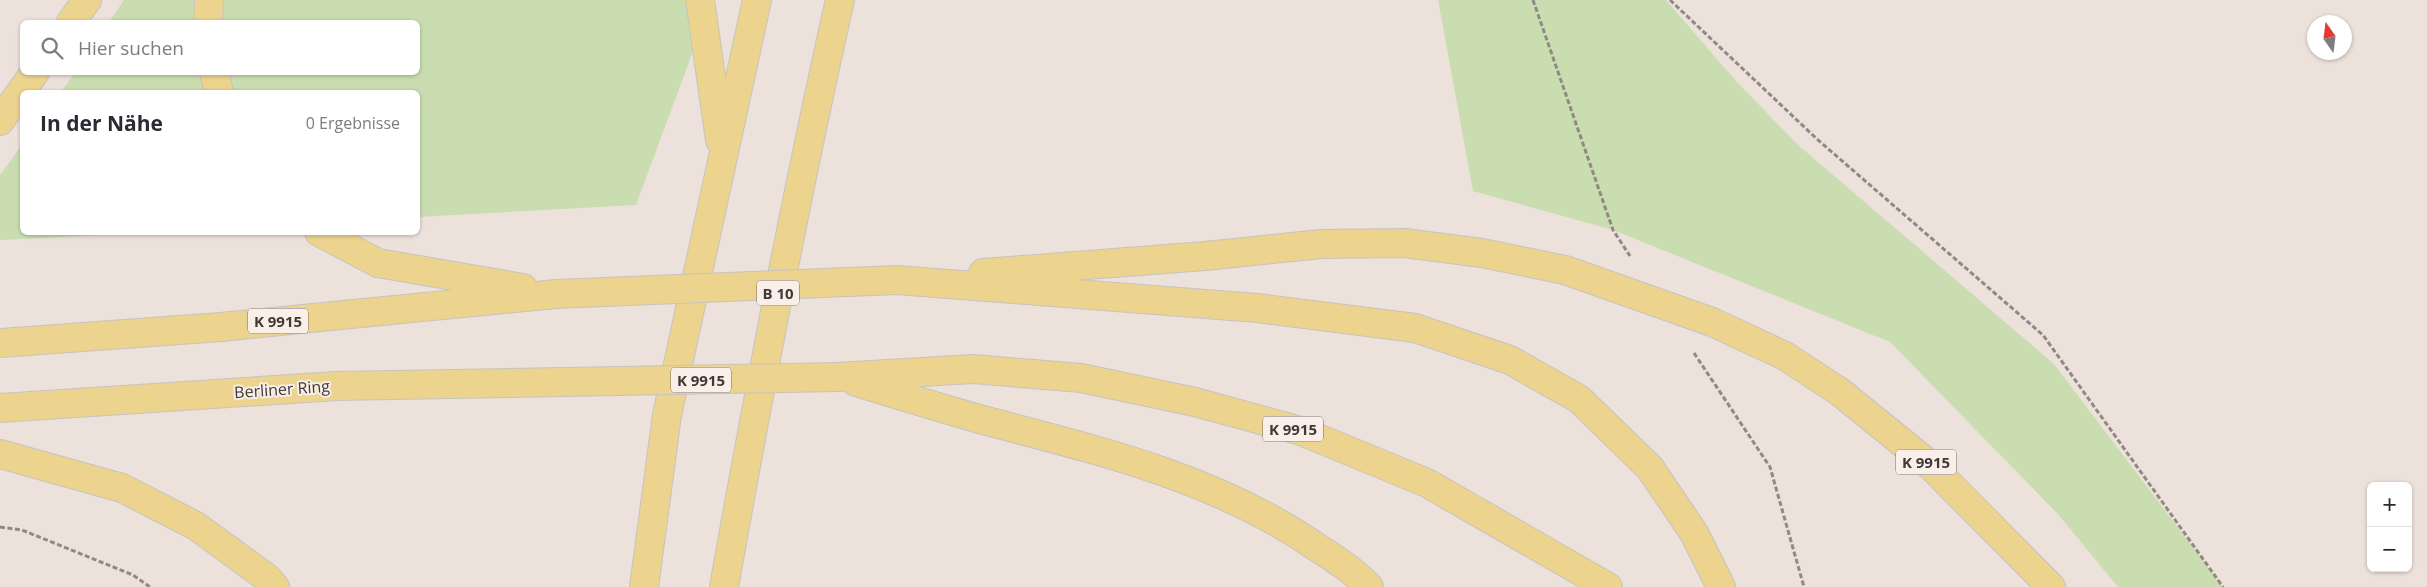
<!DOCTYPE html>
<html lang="de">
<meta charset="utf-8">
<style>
body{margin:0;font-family:"Open Sans",sans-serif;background:#f7f7f7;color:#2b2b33}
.controls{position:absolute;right:15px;bottom:15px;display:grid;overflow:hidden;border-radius:8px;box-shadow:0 1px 4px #0004}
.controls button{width:45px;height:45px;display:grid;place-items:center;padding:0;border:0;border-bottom:1px solid #e1e1e2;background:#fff;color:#2b2b33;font:25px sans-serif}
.compass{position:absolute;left:2307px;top:15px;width:45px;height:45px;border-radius:50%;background:#fff;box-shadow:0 1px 4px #0004;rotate:346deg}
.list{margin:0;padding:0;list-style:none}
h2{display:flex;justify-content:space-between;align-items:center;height:65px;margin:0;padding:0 20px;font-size:21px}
h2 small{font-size:16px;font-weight:400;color:#7c7c81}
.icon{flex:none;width:28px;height:28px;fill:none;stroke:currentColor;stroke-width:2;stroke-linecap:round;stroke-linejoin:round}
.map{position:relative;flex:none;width:2427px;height:587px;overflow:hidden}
.search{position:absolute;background:#fff;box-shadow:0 1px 4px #0004;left:20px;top:20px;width:400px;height:55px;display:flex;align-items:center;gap:12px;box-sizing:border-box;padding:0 18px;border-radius:8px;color:#7c7c81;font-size:19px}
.panel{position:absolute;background:#fff;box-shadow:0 1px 4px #0004;left:20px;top:90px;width:400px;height:145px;border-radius:8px}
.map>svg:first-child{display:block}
</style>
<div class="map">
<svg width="2427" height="587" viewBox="0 0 2427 587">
<rect width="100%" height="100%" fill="#ede1db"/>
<path fill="#caddb0" d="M 124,0 L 712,0 L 636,205 L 418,217 L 418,92 L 61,92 L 75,73 L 418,72 L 418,22 L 109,22 Z
M 1438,0 L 1666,0 L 1736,81 L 1798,145 L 2054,364 L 2223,587 L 2118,587 L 2057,513 L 1890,342 L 1613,230 L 1473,191 Z
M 22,145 L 22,232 L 144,233 L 0,240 L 0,175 Z"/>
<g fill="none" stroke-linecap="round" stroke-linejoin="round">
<defs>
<path id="trunk" d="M 700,0 L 720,140
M 71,22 L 87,0
M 208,22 L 209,0
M 214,72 L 219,92
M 0,121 L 35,72
M 319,232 L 378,263 L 523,288
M 983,273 L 1205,256 L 1321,244 L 1404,243 L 1482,253 L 1565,270
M 897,280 L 1257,308 L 1415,328 L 1510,360 L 1579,399 L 1650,468 L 1694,533 L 1721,587
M 0,343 L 221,327 L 556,294
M 1785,356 L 1840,392 L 1930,465 L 2051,587
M 837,377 L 973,369 L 1081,378 L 1195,402 L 1301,431 L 1427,483 L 1608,587
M 856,382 C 898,395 941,408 983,420 C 1097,450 1213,477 1312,544 C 1332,557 1352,569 1369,587
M 0,408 L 336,386 L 565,382
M 0,454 L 122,488 L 196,526 L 266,577 L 275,587
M 644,587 L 667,415 L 757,0
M 724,587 C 759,390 796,195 840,0"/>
</defs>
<use href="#trunk" stroke="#c5c4c3" stroke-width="30"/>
<path stroke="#918985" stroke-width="3" stroke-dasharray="5 2.5" stroke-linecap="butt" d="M 1533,0 L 1613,230 L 1630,256
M 1670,0 L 1818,140 L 2043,335 L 2223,587
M 1694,353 L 1770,467 L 1804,587
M 0,527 L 22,530 L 133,575 L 150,587"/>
<use href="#trunk" stroke="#ecd38e" stroke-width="28"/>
<defs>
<path id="trunk-bridge" d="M 1565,270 L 1712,322 L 1785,356
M 556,294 L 897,280
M 565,382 L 837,377"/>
</defs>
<use href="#trunk-bridge" stroke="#c5c4c3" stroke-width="30" stroke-linecap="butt"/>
<use href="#trunk-bridge" stroke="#ecd38e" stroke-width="28"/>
</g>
<g text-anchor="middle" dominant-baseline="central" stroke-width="4" stroke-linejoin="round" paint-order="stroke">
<g fill="#faeee9" stroke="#76706d" stroke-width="1">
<rect x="757" y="280.5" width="42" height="25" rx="4"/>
<rect x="248" y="308.5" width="60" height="25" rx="4"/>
<rect x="671" y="367.5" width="60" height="25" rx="4"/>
<rect x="1263" y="416.5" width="60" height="25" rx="4"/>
<rect x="1896" y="449.5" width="60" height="25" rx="4"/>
</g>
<g font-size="15" font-weight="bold" fill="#3e3a38">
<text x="778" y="293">B 10</text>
<text x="278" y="321">K 9915</text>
<text x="701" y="380">K 9915</text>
<text x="1293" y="429">K 9915</text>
<text x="1926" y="462">K 9915</text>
</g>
<g font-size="16" fill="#3e3a38" stroke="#faeee9">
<text transform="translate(282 389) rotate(-4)">Berliner Ring</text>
</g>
</g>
</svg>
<div class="controls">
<button>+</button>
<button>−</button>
</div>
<svg class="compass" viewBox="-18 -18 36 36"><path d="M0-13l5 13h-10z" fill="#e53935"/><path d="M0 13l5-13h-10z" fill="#7c7c81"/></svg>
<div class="search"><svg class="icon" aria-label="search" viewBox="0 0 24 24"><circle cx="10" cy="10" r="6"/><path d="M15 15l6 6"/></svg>Hier suchen</div>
<section class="panel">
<h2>In der Nähe<small>0 Ergebnisse</small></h2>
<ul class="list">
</ul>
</section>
</div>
